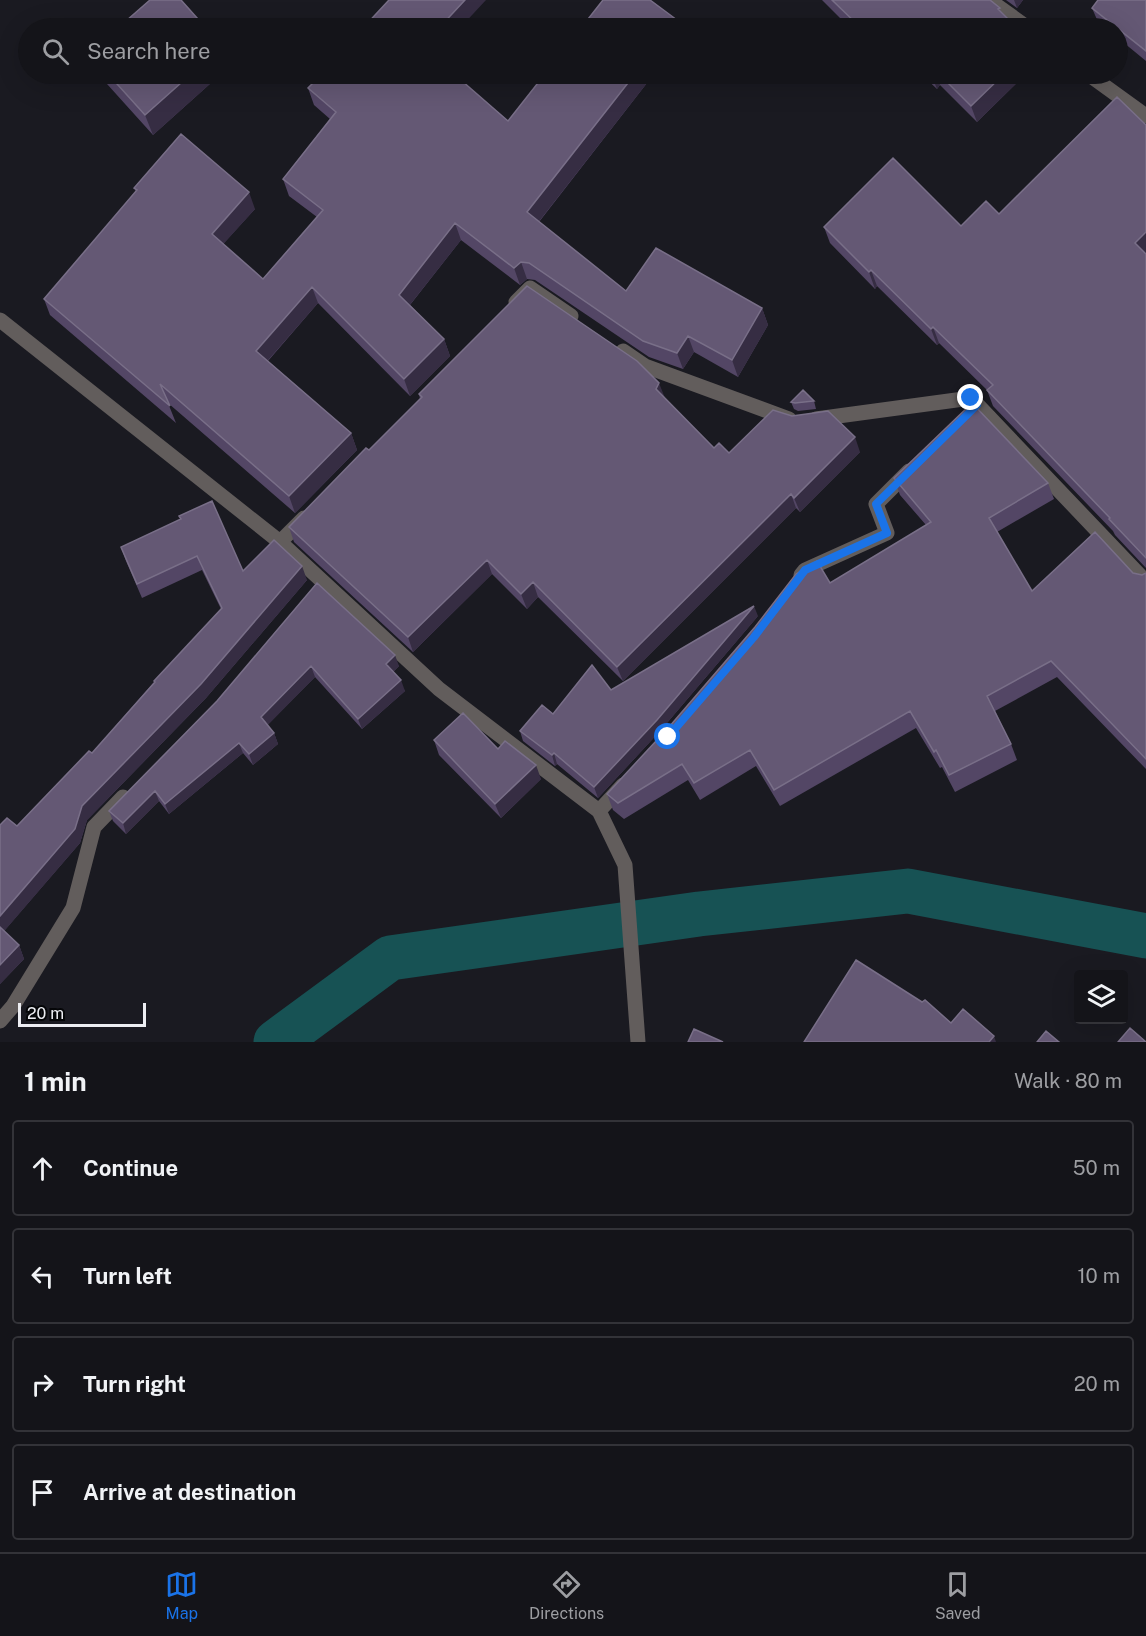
<!DOCTYPE html>
<meta charset="utf-8">
<style>
body{margin:0;font-family:"Public Sans",sans-serif;background:#212126;color:#f1f3f6}
.controls{position:absolute;right:18px;bottom:18px;display:grid;overflow:hidden;border-radius:6px;box-shadow:0 6px 24px #0002}
.controls button{width:54px;height:54px;display:grid;place-items:center;padding:0;border:0;border-bottom:2px solid #333338;background:#141419;color:#f1f3f6;font:30px sans-serif}
.scale{position:absolute;left:18px;bottom:15px;width:128px;box-sizing:border-box;padding-left:6px;border:3px solid #ecedf2;border-top:0;font-size:16px;line-height:21px;white-space:nowrap;color:#ecedf2;-webkit-text-stroke:4px #050608;paint-order:stroke}
.stop{position:absolute;width:18px;height:18px;margin:-14px;border:4px solid #1a73e8;border-radius:50%;background:#fff}
.stop.end{background:#1a73e8;border-color:#fff;box-shadow:0 2px 6px #0008}
.list{margin:0;padding:0;list-style:none}
h2{display:flex;justify-content:space-between;align-items:center;height:78px;margin:0;padding:0 24px;font-size:26px}
h2 small{font-size:20px;font-weight:400;color:#9d9ea2}
.list li{display:grid;grid-template-columns:39px 1fr auto;gap:18px;align-items:center;box-sizing:border-box;height:96px;margin:0 12px 12px;padding:0 12px;border:2px solid #333338;border-radius:6px}
.list b{display:block;font-size:22px;white-space:nowrap}
.list em{font-size:20px;font-style:normal;color:#9d9ea2}
.icon{flex:none;width:33px;height:33px;fill:none;stroke:currentColor;stroke-width:2;stroke-linecap:round;stroke-linejoin:round}
.map{position:relative;flex:none;width:1146px;height:1042px;overflow:hidden}
.search{position:absolute;background:#141419;box-shadow:0 6px 24px #0002;left:18px;right:18px;top:18px;height:66px;display:flex;align-items:center;gap:15px;box-sizing:border-box;padding:0 21px;border-radius:33px;color:#9d9ea2;font-size:22px}
.sheet{height:510px;background:#141419}
nav{display:flex;justify-content:space-around;align-items:center;box-sizing:border-box;height:84px;border-top:2px solid #333338;background:#141419;font-size:16px;color:#9d9ea2}
nav a{display:grid;justify-items:center;gap:3px}
nav .on{color:#1a73e8}
.map>svg:first-child{display:block}
</style>
<div class="map">
<svg width="1146" height="1042" viewBox="0 0 1146 1042">
<rect width="100%" height="100%" fill="#1a1a21"/>
<g fill="none" stroke-linecap="round" stroke-linejoin="round">
<path stroke="#175254" stroke-width="45" d="M 276,1042 L 390,958 L 699,914 L 908,891 L 1146,936"/>
<path stroke="#625d5c" stroke-width="15" d="M 989,0 L 1028,28
M 1088,74 L 1146,116
M 516,302 L 530,288 L 571,316
M 0,320 L 280,542 L 304,518
M 623,351 L 645,366 L 789,419
M 816,419 L 971,398 L 1146,582
M 280,542 L 439,689 L 599,811
M 801,575 L 805,570 L 887,533 L 876,504 L 909,471
M 623,785 L 599,811 L 625,865 L 638,1042
M 0,1021 L 13,1006 L 73,908 L 94,827 L 123,797"/>
</g>
<path fill="#534665" d="M 822,0 L 990,0 L 1017,28 L 850,28 Z
M 1006,0 L 1023,0 L 1017,8 Z
M 1146,0 L 1146,61 L 1118,38 L 1118,28 L 1105,28 L 1098,22 L 1092,8 Z
M 98,74 L 221,74 L 153,135 Z
M 654,74 L 539,222 L 626,291 L 762,308 L 768,325 L 738,377 L 694,352 L 683,369 L 649,357 L 535,280 L 527,279 L 520,285 L 461,240 L 410,305 L 444,339 L 450,356 L 410,396 L 318,303 L 268,361 L 351,433 L 357,450 L 295,513 L 168,403 L 176,423 L 50,315 L 44,299 L 136,192 L 134,188 L 255,209 L 223,244 L 263,279 L 317,217 L 289,196 L 283,179 L 330,119 L 314,105 L 308,88 L 508,121 Z
M 921,74 L 1026,74 L 977,122 L 940,85 L 937,89 Z
M 1146,125 L 1146,568 L 1115,535 L 1113,531 L 993,406 L 987,390 L 939,343 L 937,345 L 877,286 L 875,289 L 830,243 L 824,227 L 961,226 L 999,214 Z
M 419,394 L 665,398 L 714,448 L 729,453 L 860,452 L 800,512 L 796,508 L 623,681 L 538,597 L 527,609 L 492,574 L 413,652 L 294,542 L 289,527 L 369,450 L 420,399 Z
M 814,401 L 816,409 L 798,411 L 794,409 L 791,402 Z
M 894,478 L 1048,483 L 1054,499 L 997,532 L 1032,591 L 1133,573 L 1142,575 L 1146,573 L 1146,769 L 1057,677 L 995,711 L 1011,744 L 1017,760 L 955,792 L 942,767 L 940,768 L 916,728 L 780,806 L 756,766 L 700,800 L 688,780 L 624,819 L 613,810 L 607,794 L 830,583 L 926,525 L 900,495 Z
M 180,520 L 243,571 L 307,580 L 206,698 L 87,820 L 80,843 L 4,931 L 19,945 L 24,959 L 0,984 L 0,825 L 17,826 L 92,753 L 154,682 L 154,681 L 221,609 L 202,570 L 142,598 L 126,561 L 121,547 Z
M 317,583 L 399,666 L 393,672 L 405,691 L 362,729 L 315,677 L 267,725 L 274,733 L 278,744 L 253,765 L 243,753 L 169,814 L 159,801 L 126,834 L 113,821 L 109,811 L 217,701 Z
M 758,616 L 661,730 L 598,798 L 557,764 L 555,766 L 523,741 L 520,731 L 553,714 L 611,690 Z
M 434,740 L 498,749 L 541,779 L 501,818 L 439,755 Z"/>
<path fill="#362d43" d="M 465,0 L 486,0 L 460,28 L 439,28 Z
M 1014,0 L 1023,0 L 1017,8 Z
M 677,20 L 680,28 L 670,28 Z
M 191,74 L 221,74 L 153,135 L 145,115 Z
M 635,74 L 654,74 L 533,229 L 527,212 Z
M 931,74 L 936,74 L 940,85 L 937,89 Z
M 1004,74 L 1026,74 L 977,122 L 971,106 Z
M 249,192 L 255,209 L 218,250 L 212,234 Z
M 455,223 L 461,240 L 405,311 L 399,295 Z
M 1146,232 L 1146,254 L 1135,243 Z
M 521,262 L 527,279 L 520,285 L 514,268 Z
M 871,270 L 877,286 L 875,289 L 869,272 Z
M 312,287 L 318,303 L 262,367 L 256,351 Z
M 762,308 L 768,325 L 738,377 L 732,360 Z
M 933,327 L 939,343 L 937,345 L 931,329 Z
M 688,336 L 694,352 L 683,369 L 677,353 Z
M 444,339 L 450,356 L 410,396 L 404,379 Z
M 659,383 L 665,398 L 661,404 L 656,389 Z
M 351,433 L 357,450 L 295,513 L 289,496 Z
M 855,437 L 860,452 L 800,512 L 794,498 Z
M 791,494 L 796,508 L 623,681 L 617,667 Z
M 487,560 L 492,574 L 413,652 L 408,637 Z
M 302,566 L 307,580 L 206,698 L 87,820 L 80,843 L 0,936 L 0,916 L 82,806 Z
M 533,582 L 538,597 L 527,609 L 521,594 Z
M 754,606 L 758,616 L 661,730 L 598,798 L 594,787 Z
M 395,655 L 399,666 L 390,675 L 386,664 Z
M 311,666 L 315,677 L 265,728 L 261,717 Z
M 401,680 L 405,691 L 362,729 L 358,719 Z
M 274,733 L 278,744 L 253,765 L 249,754 Z
M 239,743 L 243,753 L 169,814 L 165,804 Z
M 554,753 L 557,764 L 555,766 L 552,755 Z
M 536,765 L 541,779 L 501,818 L 495,804 Z
M 155,791 L 159,801 L 126,834 L 123,823 Z
M 19,945 L 24,959 L 0,984 L 0,965 Z
M 994,1036 L 996,1042 L 989,1042 Z"/>
<path fill="#645874" stroke="#796f88" stroke-width="1.5" d="M 150,0 L 181,0 L 206,28 L 118,28 Z
M 389,0 L 465,0 L 439,28 L 363,28 Z
M 603,0 L 650,0 L 677,20 L 670,28 L 581,28 Z
M 832,0 L 990,0 L 1000,8 L 998,9 L 1017,28 L 886,28 L 882,24 L 877,28 L 861,28 Z
M 1098,0 L 1146,0 L 1146,51 L 1092,8 Z
M 108,74 L 191,74 L 145,115 Z
M 322,74 L 454,74 L 508,121 L 545,74 L 635,74 L 527,212 L 626,291 L 656,248 L 762,308 L 732,360 L 688,336 L 677,353 L 643,341 L 529,263 L 521,262 L 514,268 L 455,223 L 399,295 L 444,339 L 404,379 L 312,287 L 256,351 L 351,433 L 289,496 L 160,384 L 170,406 L 44,299 L 137,190 L 134,188 L 181,134 L 249,192 L 212,234 L 263,279 L 323,210 L 283,179 L 336,112 L 308,88 Z
M 939,74 L 1004,74 L 971,106 Z
M 1117,97 L 1146,125 L 1146,232 L 1135,243 L 1146,254 L 1146,558 L 1109,519 L 1110,518 L 987,390 L 993,385 L 933,327 L 931,329 L 871,270 L 869,272 L 824,227 L 893,158 L 961,226 L 986,201 L 999,214 Z
M 527,286 L 637,361 L 659,383 L 656,389 L 714,448 L 719,443 L 729,453 L 773,410 L 792,416 L 828,411 L 855,437 L 794,498 L 791,494 L 617,667 L 533,582 L 521,594 L 487,560 L 408,637 L 289,527 L 366,448 L 369,450 L 422,397 L 419,394 Z
M 803,390 L 814,401 L 795,403 L 791,402 Z
M 972,403 L 1048,483 L 989,518 L 1032,591 L 1095,532 L 1133,573 L 1142,575 L 1146,573 L 1146,759 L 1051,661 L 987,696 L 1011,744 L 949,775 L 936,750 L 934,752 L 910,711 L 774,790 L 750,750 L 694,783 L 682,764 L 618,803 L 607,794 L 669,727 L 755,627 L 796,574 L 817,561 L 830,583 L 931,522 L 894,478 Z
M 212,501 L 243,571 L 274,540 L 302,566 L 201,684 L 82,806 L 75,829 L 0,916 L 0,825 L 7,818 L 17,826 L 89,751 L 92,753 L 155,682 L 154,681 L 222,608 L 197,556 L 137,584 L 121,547 L 181,519 L 179,516 Z
M 317,583 L 395,655 L 386,664 L 401,680 L 358,719 L 311,666 L 261,717 L 274,733 L 249,754 L 239,743 L 165,804 L 155,791 L 123,823 L 109,811 L 217,701 Z
M 754,606 L 657,720 L 594,787 L 554,753 L 552,755 L 520,731 L 542,705 L 553,714 L 592,665 L 611,690 Z
M 463,713 L 498,749 L 505,741 L 536,765 L 495,804 L 434,740 Z
M 0,927 L 19,945 L 0,965 Z
M 856,960 L 922,1002 L 925,1000 L 951,1023 L 963,1009 L 994,1036 L 989,1042 L 804,1042 Z
M 1130,1028 L 1146,1042 L 1118,1042 Z
M 694,1029 L 723,1042 L 688,1042 Z
M 1046,1031 L 1059,1042 L 1037,1042 Z"/>
<g fill="none" stroke-linecap="round" stroke-linejoin="round">
<path stroke="#1a73e8" stroke-width="8" d="M 668,737 L 754,637 L 805,570 L 887,533 L 876,504 L 977,405 L 971,398"/>
</g>
</svg>
<div class="controls">
<button><svg class="icon" aria-label="layers" viewBox="0 0 24 24"><path d="M12 4l9 5-9 5-9-5zM3 14l9 5 9-5"/></svg></button>
</div>
<div class="scale">20 m</div>
<div class="stop" style="left:668px;top:737px"></div>
<div class="stop end" style="left:971px;top:398px"></div>
<div class="search"><svg class="icon" aria-label="search" viewBox="0 0 24 24"><circle cx="10" cy="10" r="6"/><path d="M15 15l6 6"/></svg>Search here</div>
</div>
<section class="sheet">
<h2>1 min<small>Walk · 80 m</small></h2>
<ul class="list">
<li><svg class="icon" aria-label="ahead" viewBox="0 0 24 24"><path d="M12 20V5M6 11l6-6 6 6"/></svg><div><b>Continue</b></div><em>50 m</em></li>
<li><svg class="icon" aria-label="left" viewBox="0 0 24 24"><path d="M17 20v-9H6M10 6l-5 5 5 5"/></svg><div><b>Turn left</b></div><em>10 m</em></li>
<li><svg class="icon" aria-label="right" viewBox="0 0 24 24"><path d="M7 20v-9h11M14 6l5 5-5 5"/></svg><div><b>Turn right</b></div><em>20 m</em></li>
<li><svg class="icon" aria-label="arrive" viewBox="0 0 24 24"><path d="M6 21V4h12l-3 4 3 4H6"/></svg><div><b>Arrive at destination</b></div></li>
</ul>
</section>
<nav>
<a class="on"><svg class="icon" aria-label="map" viewBox="0 0 24 24"><path d="M3 6l6-2 6 2 6-2v14l-6 2-6-2-6 2zM9 4v14M15 6v14"/></svg>Map</a>
<a><svg class="icon" aria-label="directions" viewBox="0 0 24 24"><path d="M12 3l9 9-9 9-9-9zM9 14v-3h6M13 9l2 2-2 2"/></svg>Directions</a>
<a><svg class="icon" aria-label="saved" viewBox="0 0 24 24"><path d="M7 4h10v16l-5-4-5 4z"/></svg>Saved</a>
</nav>
